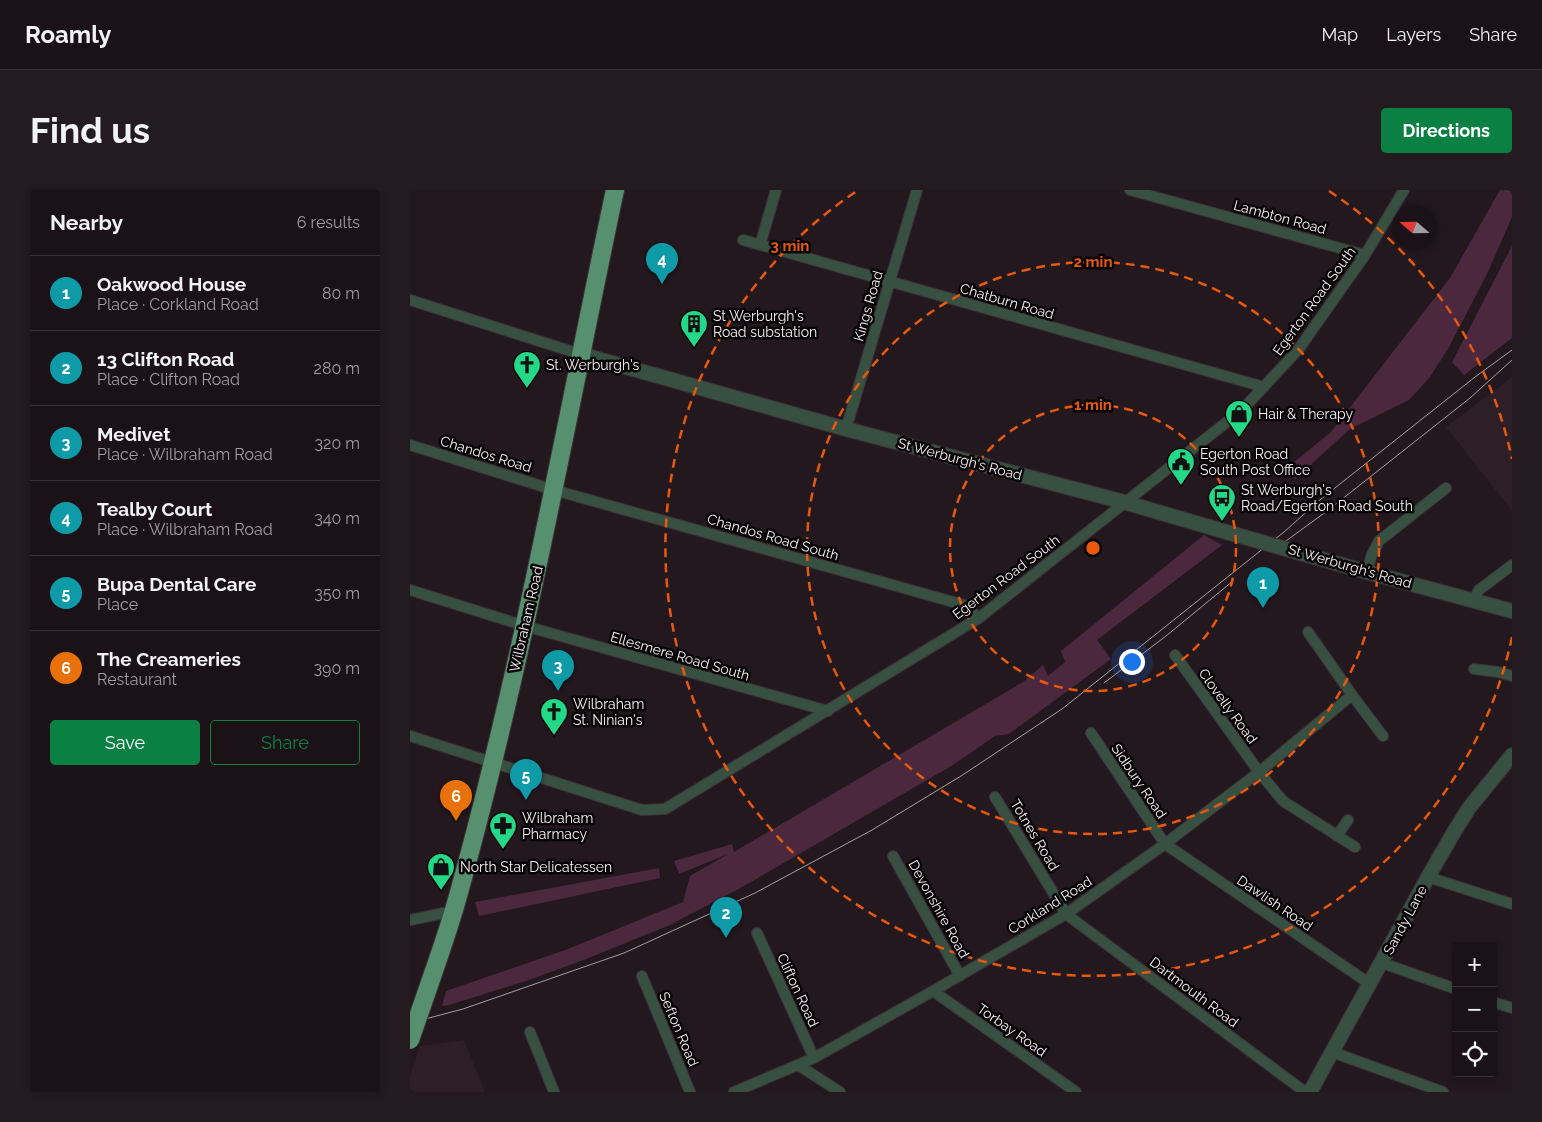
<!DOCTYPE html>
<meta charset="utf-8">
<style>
body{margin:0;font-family:Raleway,sans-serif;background:#231b1f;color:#f1f3f6}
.controls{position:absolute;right:15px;bottom:15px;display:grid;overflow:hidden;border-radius:5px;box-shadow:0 2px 8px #0003}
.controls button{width:45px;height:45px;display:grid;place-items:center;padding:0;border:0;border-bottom:1px solid #383235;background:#1a1216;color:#f1f3f6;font:25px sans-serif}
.compass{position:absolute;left:982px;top:15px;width:45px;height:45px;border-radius:50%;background:#1a1216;box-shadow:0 2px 8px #0003;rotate:290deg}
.you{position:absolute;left:721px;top:471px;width:18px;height:18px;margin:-12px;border:4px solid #fff;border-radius:50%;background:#1a73e8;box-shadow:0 0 0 8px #1a73e833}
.badge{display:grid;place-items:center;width:32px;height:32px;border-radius:50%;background:#0b8043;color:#fff;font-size:16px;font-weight:700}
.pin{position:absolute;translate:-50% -41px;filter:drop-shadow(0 1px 2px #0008)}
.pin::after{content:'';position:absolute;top:26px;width:18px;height:15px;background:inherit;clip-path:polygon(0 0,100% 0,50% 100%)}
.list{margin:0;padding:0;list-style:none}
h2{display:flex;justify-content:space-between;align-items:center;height:65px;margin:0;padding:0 20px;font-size:21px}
h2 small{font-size:16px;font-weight:400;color:#9f9ea1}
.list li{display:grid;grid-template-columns:32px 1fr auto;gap:15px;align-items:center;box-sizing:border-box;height:75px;padding:0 20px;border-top:1px solid #383235}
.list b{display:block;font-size:19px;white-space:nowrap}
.list p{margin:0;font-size:16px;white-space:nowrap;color:#9f9ea1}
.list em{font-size:16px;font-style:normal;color:#9f9ea1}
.actions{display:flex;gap:10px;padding:15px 20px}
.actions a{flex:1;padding:11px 0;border:1px solid #0b8043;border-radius:5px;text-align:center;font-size:18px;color:#0b8043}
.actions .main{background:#0b8043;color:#fff}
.icon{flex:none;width:28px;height:28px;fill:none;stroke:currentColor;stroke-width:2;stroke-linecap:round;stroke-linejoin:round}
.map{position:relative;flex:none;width:1102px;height:902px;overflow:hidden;border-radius:5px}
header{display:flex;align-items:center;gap:30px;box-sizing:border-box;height:70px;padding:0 25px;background:#1a1216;border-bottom:1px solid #383235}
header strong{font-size:24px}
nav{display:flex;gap:28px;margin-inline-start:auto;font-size:18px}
.intro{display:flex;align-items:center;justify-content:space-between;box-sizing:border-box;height:120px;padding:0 30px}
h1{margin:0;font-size:35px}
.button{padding:12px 22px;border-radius:5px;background:#0b8043;color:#fff;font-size:18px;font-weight:700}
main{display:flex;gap:30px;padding:0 30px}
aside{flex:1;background:#1a1216;border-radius:5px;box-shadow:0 2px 8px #0003}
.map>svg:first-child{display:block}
</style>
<header>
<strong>Roamly</strong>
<nav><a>Map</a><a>Layers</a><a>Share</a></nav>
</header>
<div class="intro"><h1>Find us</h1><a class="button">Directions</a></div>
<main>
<aside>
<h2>Nearby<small>6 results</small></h2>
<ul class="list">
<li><span class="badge" style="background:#0f9aa8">1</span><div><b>Oakwood House</b><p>Place · Corkland Road</p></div><em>80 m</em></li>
<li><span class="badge" style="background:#0f9aa8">2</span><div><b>13 Clifton Road</b><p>Place · Clifton Road</p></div><em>280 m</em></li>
<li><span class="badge" style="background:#0f9aa8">3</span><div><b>Medivet</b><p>Place · Wilbraham Road</p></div><em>320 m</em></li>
<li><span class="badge" style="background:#0f9aa8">4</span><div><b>Tealby Court</b><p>Place · Wilbraham Road</p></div><em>340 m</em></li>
<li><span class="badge" style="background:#0f9aa8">5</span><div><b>Bupa Dental Care</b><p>Place</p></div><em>350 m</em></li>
<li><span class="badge" style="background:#e8710a">6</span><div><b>The Creameries</b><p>Restaurant</p></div><em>390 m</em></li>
</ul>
<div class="actions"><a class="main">Save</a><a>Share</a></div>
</aside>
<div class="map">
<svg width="1102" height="902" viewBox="0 0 1102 902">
<rect width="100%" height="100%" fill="#22181e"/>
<path fill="#2e1e28" d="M 1102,187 L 1102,321 L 1036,237 Z
M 54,850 L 75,902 L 0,902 L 0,886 L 10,856 Z"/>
<path fill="#4c283f" d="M 1090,0 L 1102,0 L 1102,27 L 1077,84 L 1038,159 L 1020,187 L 999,210 L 940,239 L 885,289 L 873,281 L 921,242 L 1040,88 Z
M 1102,56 L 1102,148 L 1054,185 L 1042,172 Z
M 794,345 L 812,355 L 687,450 L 701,469 L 599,544 L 585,546 L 543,575 L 334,696 L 260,735 L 176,769 L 119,790 L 39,815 L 32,816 L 36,801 L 158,759 L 273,712 L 280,686 L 318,664 L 269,684 L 264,671 L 322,654 L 324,662 L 613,492 L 633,475 L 638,486 L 655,472 L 651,461 Z
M 249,678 L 250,688 L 69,726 L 65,712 Z"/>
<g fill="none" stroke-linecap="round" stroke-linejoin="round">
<defs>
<path id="minor" d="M 720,0 L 955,65
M 333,50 L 854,197
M 350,55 L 366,0
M 0,110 L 170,164
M 436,239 L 507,0
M 0,255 L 144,300 L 554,415 L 569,428
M 957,382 L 962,364 L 969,351 L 1036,298
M 0,400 L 115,436 L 418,521
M 1063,410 L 1069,400 L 1102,375
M 765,465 L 849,582 L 873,611 L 945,657
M 1064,479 L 1088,482 L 1102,486
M 942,505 L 973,546
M 681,543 L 755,654 L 960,794
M 0,546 L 232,620 L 255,619 L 569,428 L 832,220 L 888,160 L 955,65 L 994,0
M 585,607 L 656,724 L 895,902
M 927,646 L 938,630
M 483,666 L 550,786
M 1018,687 L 1102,714
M 0,730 L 34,723 L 42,725
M 347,743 L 404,868
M 972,773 L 1046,799
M 232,786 L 280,902
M 523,801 L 666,902
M 1083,812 L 1102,818
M 120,842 L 144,902
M 922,862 L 1033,902
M 388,875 L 430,902
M 324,902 L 404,868 L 523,801 L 656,724 L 755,654 L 849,582 L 942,505 L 898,442"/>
<path id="tertiary" d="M 170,164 L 436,239 L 714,312 L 820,343
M 876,359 L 957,382 L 1102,421
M 900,902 L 1018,687 L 1044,642 L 1059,618 L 1102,565"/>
<path id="trunk" d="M 16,804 C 27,772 39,739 48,706 C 113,473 155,236 205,0"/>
</defs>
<use href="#minor" stroke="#3c3238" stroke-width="12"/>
<use href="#tertiary" stroke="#3c3238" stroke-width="16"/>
<use href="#trunk" stroke="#3c3238" stroke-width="20"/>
<use href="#minor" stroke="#385041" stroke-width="10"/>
<use href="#tertiary" stroke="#385041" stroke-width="14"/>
<use href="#trunk" stroke="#57906e" stroke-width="18"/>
<path stroke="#a69ea2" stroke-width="1" d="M 865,359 L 917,321 L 1060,208 L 1102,170
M 694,493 L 756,446 L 823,391
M 0,833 L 53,819 L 214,763 L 345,703 L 462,640 L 551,586 L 652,519 L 874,342 L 911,309 L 1065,187 L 1102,160"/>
<defs>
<path id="tertiary-bridge" d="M 820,343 L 876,359"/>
<path id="trunk-bridge" d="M 0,850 L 16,804"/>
</defs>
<use href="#tertiary-bridge" stroke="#3c3238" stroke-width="16" stroke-linecap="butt"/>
<use href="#trunk-bridge" stroke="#3c3238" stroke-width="20" stroke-linecap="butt"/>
<use href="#tertiary-bridge" stroke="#385041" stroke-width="14"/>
<use href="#trunk-bridge" stroke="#57906e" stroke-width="18"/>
</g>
<g fill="none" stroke="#e8590c" stroke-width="2.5" stroke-dasharray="9 6">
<circle cx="683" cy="358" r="143"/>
<circle cx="683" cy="358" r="286"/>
<path d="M1102 447A428 428 0 1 1 447 1M919 1A428 428 0 0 1 1102 269"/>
</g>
<defs>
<symbol id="building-pin" viewBox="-11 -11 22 30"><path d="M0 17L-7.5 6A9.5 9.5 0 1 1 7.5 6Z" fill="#23d886" stroke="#080507"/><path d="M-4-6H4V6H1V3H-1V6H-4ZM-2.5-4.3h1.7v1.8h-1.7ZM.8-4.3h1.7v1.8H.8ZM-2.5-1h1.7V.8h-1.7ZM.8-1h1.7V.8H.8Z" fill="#111"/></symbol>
<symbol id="church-pin" viewBox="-11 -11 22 30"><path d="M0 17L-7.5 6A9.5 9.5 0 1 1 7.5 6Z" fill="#23d886" stroke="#080507"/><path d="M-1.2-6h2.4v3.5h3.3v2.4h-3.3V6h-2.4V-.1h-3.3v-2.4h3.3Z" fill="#111"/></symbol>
<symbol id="shop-pin" viewBox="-11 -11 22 30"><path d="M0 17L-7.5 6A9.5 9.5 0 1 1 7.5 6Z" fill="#23d886" stroke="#080507"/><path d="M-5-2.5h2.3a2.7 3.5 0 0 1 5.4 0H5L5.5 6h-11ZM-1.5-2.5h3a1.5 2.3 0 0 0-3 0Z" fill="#111"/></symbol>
<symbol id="civic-pin" viewBox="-11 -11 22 30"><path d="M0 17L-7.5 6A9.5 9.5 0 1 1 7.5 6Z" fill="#23d886" stroke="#080507"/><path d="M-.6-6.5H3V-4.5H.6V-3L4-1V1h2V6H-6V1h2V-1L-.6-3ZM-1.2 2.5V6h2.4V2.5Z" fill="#111"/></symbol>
<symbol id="bus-pin" viewBox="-11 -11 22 30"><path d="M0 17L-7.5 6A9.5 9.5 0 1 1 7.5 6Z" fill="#23d886" stroke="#080507"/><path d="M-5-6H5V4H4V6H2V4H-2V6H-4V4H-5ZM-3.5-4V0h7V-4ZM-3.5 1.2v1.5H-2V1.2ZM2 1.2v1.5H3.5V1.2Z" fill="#111"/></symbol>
<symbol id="pharmacy-pin" viewBox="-11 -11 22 30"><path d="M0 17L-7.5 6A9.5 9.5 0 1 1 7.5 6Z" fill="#23d886" stroke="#080507"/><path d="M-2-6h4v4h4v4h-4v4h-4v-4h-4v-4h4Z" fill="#111"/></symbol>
</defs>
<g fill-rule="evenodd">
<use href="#building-pin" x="268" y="118" width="32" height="43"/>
<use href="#church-pin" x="101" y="159" width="32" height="43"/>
<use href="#shop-pin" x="813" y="208" width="32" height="43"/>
<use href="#civic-pin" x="755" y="256" width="32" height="43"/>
<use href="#bus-pin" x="796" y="292" width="32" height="43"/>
<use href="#church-pin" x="128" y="506" width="32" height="43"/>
<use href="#pharmacy-pin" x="77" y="620" width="32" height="43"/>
<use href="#shop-pin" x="15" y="661" width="32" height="43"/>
</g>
<g text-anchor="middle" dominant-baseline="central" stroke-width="5" stroke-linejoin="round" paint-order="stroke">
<g font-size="14" fill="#f7eff3" stroke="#080507">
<text transform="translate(870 27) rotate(15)">Lambton Road</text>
<text transform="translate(597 111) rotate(16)">Chatburn Road</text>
<text transform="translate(904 111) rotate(-54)">Egerton Road South</text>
<text transform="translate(458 116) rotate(-74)">Kings Road</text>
<text transform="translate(76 264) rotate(17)">Chandos Road</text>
<text transform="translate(550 269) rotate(15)">St Werburgh's Road</text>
<text transform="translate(363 347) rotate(16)">Chandos Road South</text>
<text transform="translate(940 376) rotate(16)">St Werburgh's Road</text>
<text transform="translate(596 387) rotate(-37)">Egerton Road South</text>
<text transform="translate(116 429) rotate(-77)">Wilbraham Road</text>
<text transform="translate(270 466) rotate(16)">Ellesmere Road South</text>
<text transform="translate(818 516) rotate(54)">Clovelly Road</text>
<text transform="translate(729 591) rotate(56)">Sidbury Road</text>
<text transform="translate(625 645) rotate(59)">Totnes Road</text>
<text transform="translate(865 713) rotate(34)">Dawlish Road</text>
<text transform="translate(640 715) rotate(-32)">Corkland Road</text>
<text transform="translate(529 719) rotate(61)">Devonshire Road</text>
<text transform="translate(995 730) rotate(-62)">Sandy Lane</text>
<text transform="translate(388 800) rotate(65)">Clifton Road</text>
<text transform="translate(784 802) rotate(37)">Dartmouth Road</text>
<text transform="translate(269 839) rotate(67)">Sefton Road</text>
<text transform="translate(602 840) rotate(35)">Torbay Road</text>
</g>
<g font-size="14" fill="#f7eff3" stroke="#080507" text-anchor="start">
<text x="303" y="126">St Werburgh's<tspan x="303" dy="16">Road substation</tspan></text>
<text x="136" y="175">St. Werburgh's</text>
<text x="848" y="224">Hair &amp; Therapy</text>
<text x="790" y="264">Egerton Road<tspan x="790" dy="16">South Post Office</tspan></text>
<text x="831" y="300">St Werburgh's<tspan x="831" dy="16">Road/Egerton Road South</tspan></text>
<text x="163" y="514">Wilbraham<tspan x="163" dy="16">St. Ninian's</tspan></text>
<text x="112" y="628">Wilbraham<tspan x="112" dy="16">Pharmacy</tspan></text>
<text x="50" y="677">North Star Delicatessen</text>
</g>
</g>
<circle cx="683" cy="358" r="8" fill="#e8590c" stroke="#080507" stroke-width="2.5"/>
<g font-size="15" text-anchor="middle" font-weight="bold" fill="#e8590c" stroke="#080507" stroke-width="5" stroke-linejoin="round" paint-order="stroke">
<text x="380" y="61">3 min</text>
<text x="683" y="77">2 min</text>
<text x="683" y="220">1 min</text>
</g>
</svg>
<div class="controls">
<button>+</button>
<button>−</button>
<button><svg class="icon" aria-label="locate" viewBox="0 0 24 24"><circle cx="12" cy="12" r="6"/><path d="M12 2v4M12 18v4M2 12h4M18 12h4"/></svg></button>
</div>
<svg class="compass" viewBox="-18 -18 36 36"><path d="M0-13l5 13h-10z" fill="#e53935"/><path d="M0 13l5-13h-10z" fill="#9f9ea1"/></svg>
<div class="you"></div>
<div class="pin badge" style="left:853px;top:418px;background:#0f9aa8">1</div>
<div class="pin badge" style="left:316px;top:748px;background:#0f9aa8">2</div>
<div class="pin badge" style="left:148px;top:501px;background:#0f9aa8">3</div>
<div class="pin badge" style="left:252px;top:94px;background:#0f9aa8">4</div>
<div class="pin badge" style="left:116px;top:610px;background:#0f9aa8">5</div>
<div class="pin badge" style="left:46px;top:631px;background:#e8710a">6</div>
</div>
</main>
